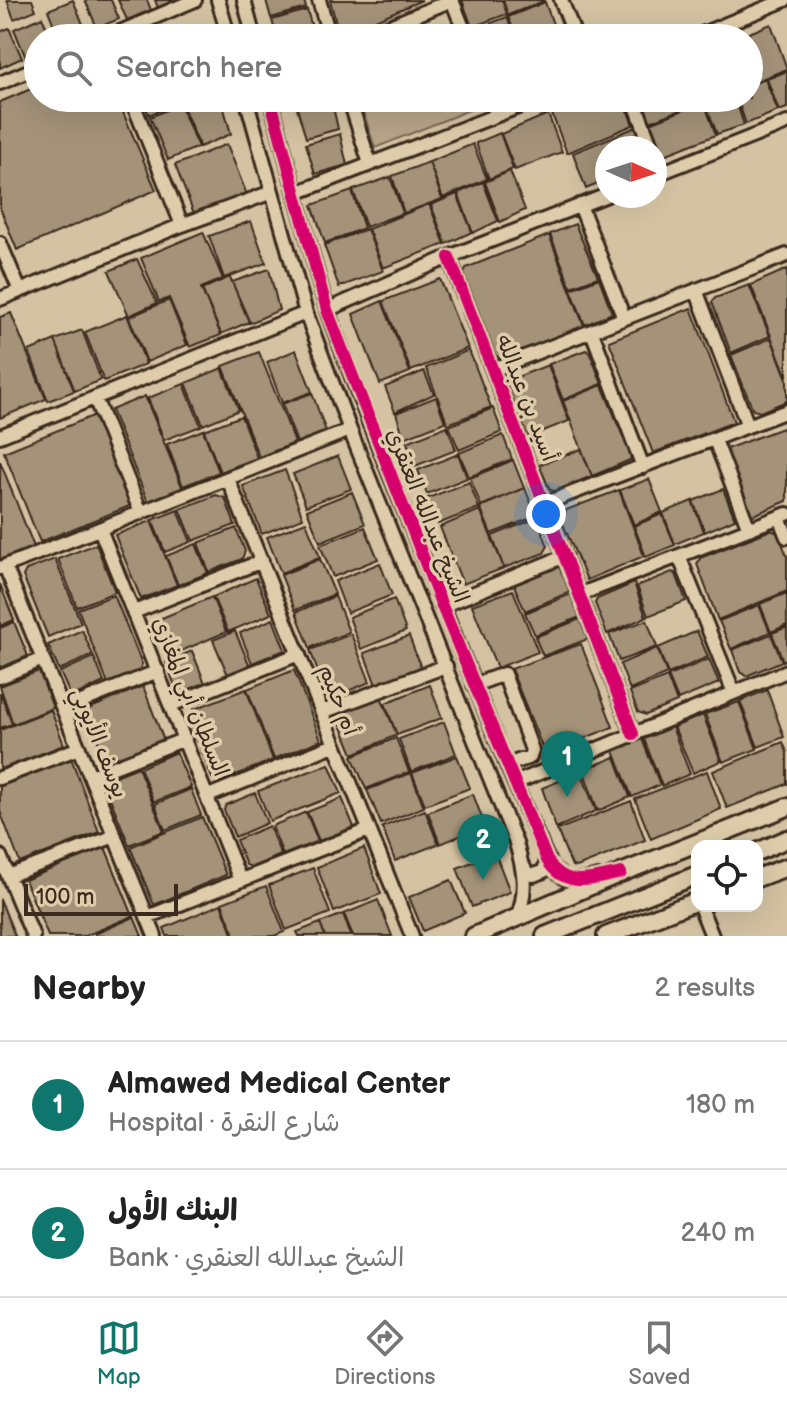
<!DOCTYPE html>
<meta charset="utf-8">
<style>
body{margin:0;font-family:"Balsamiq Sans","Playpen Sans Arabic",sans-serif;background:#f2f2f2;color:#222}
.controls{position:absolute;right:24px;bottom:24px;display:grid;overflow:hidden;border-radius:16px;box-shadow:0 8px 32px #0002}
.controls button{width:72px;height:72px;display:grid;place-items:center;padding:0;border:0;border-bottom:2px solid #e0e0e0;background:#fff;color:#222;font:40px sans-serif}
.compass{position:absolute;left:595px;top:136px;width:72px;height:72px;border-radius:50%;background:#fff;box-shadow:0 8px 32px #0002;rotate:93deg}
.scale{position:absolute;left:24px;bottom:20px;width:154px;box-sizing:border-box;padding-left:8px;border:4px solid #3b2a1e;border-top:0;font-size:22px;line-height:28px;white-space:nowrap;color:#3b2a1e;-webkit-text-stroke:6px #deccaa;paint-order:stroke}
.you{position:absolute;left:546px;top:514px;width:28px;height:28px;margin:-20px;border:6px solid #fff;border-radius:50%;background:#1a73e8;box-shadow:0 0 0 12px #1a73e833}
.badge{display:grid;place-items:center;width:52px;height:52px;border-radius:50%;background:#0f766e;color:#fff;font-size:26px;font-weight:700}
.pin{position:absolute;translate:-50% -66px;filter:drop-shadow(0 2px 4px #0008)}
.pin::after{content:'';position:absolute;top:42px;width:28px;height:24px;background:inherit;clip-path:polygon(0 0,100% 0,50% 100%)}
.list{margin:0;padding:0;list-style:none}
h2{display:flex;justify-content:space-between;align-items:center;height:104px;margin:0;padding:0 32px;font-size:34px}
h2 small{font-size:26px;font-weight:400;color:#767676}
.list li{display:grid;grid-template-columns:52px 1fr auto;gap:24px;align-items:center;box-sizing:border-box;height:128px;padding:0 32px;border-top:2px solid #e0e0e0}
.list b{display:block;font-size:30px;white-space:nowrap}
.list p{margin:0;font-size:26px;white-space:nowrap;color:#767676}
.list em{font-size:26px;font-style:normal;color:#767676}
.icon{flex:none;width:44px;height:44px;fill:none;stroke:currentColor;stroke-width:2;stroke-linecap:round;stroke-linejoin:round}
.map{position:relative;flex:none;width:787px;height:936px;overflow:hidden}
.search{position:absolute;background:#fff;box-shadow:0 8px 32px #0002;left:24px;right:24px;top:24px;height:88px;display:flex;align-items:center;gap:20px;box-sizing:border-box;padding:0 28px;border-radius:44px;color:#767676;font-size:30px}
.sheet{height:360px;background:#fff}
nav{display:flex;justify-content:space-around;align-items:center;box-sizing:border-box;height:112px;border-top:2px solid #e0e0e0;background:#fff;font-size:22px;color:#767676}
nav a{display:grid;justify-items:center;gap:4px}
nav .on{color:#0f766e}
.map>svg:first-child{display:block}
</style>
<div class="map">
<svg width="787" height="936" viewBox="0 0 787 936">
<rect width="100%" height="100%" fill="#d4c2a2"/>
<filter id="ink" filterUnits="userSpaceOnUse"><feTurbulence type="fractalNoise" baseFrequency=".0125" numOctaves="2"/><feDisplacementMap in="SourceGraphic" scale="16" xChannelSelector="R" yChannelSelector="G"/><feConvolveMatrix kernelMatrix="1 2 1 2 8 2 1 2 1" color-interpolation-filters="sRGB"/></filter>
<g filter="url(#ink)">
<path fill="#b8a68a" stroke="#7a6854" stroke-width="2" d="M 359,98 L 474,98 L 477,107 L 375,148 Z"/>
<path fill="#a49379" stroke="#3b2a1e" stroke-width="2" d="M 7,0 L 32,0 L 36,10 L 14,19 Z
M 73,0 L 88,36 L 59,38 L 48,10 Z
M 85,0 L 111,0 L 119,19 L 97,28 Z
M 118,0 L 147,0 L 151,10 L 127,20 Z
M 155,0 L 180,0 L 158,8 Z
M 266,0 L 304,0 L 306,8 L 271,18 Z
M 330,0 L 422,0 L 343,34 L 338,30 Z
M 462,0 L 502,0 L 507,14 L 472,27 Z
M 503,0 L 544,0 L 544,1 L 508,15 Z
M 545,2 L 555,30 L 535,38 L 517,38 L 508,17 Z
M 307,10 L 315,38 L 277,38 L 272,20 Z
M 42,17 L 51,38 L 38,38 L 38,59 L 28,63 L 14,29 Z
M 507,17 L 515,38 L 476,38 L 473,30 Z
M 771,24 L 787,69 L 749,84 L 749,38 L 737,38 Z
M 200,26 L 203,38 L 172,38 Z
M 9,28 L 22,58 L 0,68 L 0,32 Z
M 787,71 L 787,108 L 779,111 L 767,79 Z
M 765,79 L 778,111 L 746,124 L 737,98 L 749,98 L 749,85 Z
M 38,86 L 38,98 L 117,98 L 156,190 L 17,250 L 0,208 L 0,102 Z
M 142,98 L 186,98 L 187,99 L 149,115 Z
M 206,98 L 221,98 L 231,134 L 200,147 L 183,107 Z
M 294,98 L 325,98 L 297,107 Z
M 331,98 L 338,129 L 306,138 L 297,108 Z
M 592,98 L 623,98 L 633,125 L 567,153 L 552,114 Z
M 641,98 L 711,98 L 650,122 Z
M 715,98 L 735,98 L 744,125 L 717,134 L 705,102 Z
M 704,102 L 716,135 L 662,156 L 650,123 Z
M 180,104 L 198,147 L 168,160 L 150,117 Z
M 548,114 L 562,152 L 515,170 L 501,134 Z
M 636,127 L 643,148 L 607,148 L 607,180 L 586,189 L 573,153 Z
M 500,133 L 513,169 L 489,179 L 476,143 Z
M 340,134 L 347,165 L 315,174 L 306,144 Z
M 227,144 L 247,195 L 195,216 L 175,165 Z
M 473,144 L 487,179 L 443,198 L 429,162 Z
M 429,162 L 442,199 L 404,213 L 392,176 Z
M 510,171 L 525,210 L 500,222 L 485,182 Z
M 390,177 L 403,213 L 366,227 L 353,190 Z
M 483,182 L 498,221 L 473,233 L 458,193 Z
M 352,191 L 364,228 L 325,243 L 312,205 Z
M 457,194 L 472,232 L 446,244 L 431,205 Z
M 429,204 L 445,244 L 383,268 L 368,229 Z
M 251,221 L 266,263 L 224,278 L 209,236 Z
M 575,224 L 598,277 L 571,287 L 550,234 Z
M 367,229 L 383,271 L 339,287 L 324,245 Z
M 203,232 L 223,279 L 201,288 L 221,335 L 190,347 L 169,298 L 159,302 L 141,258 Z
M 549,235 L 584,326 L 501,358 L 494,355 L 463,276 L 466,268 Z
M 137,259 L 157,303 L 129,316 L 109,271 Z
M 269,269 L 279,310 L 250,323 L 232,282 Z
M 787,269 L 787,377 L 751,285 Z
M 230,277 L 249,322 L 221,334 L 202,289 Z
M 599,278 L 612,313 L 585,325 L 571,289 Z
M 440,279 L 468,348 L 411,371 L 383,301 Z
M 749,285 L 770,336 L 731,353 L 712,302 L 715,298 Z
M 169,300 L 187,345 L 147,362 L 129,317 Z
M 382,301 L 410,372 L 380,384 L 353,314 Z
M 691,308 L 734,422 L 653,453 L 609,341 Z
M 11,313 L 46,399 L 0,418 L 0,317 Z
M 127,315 L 146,364 L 104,381 L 85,332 Z
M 82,330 L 101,380 L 75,391 L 55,340 Z
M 771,338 L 787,379 L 787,401 L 760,412 L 753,410 L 731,355 Z
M 55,340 L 74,391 L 48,401 L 29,351 Z
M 296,350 L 312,392 L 282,403 L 267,362 Z
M 469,350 L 491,407 L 448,424 L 426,368 Z
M 586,350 L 590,353 L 602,384 L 563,400 L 549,364 Z
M 259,352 L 295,443 L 259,457 L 223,366 Z
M 548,365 L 569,421 L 528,437 L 508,387 L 512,379 Z
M 222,368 L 239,410 L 203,425 L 186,383 Z
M 424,371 L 434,394 L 395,412 L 385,387 Z
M 184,384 L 201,426 L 164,440 L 148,398 Z
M 602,385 L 631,456 L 630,460 L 592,476 L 563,401 Z
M 312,393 L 327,434 L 298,445 L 282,404 Z
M 145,396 L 183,489 L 148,502 L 111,410 Z
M 436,397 L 445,422 L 404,438 L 396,413 Z
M 493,408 L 502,432 L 459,450 L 449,426 Z
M 95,415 L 132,505 L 40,542 L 4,452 Z
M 241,416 L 257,458 L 220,472 L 204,430 Z
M 447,426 L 456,450 L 415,466 L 407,442 Z
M 782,428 L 787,441 L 787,501 L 751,516 L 726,449 Z
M 203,430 L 219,472 L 183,486 L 167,444 Z
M 503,435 L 512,459 L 469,477 L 459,453 Z
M 581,449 L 592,476 L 555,491 L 550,490 L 539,465 Z
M 458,454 L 467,478 L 427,494 L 418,470 Z
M 338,456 L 351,489 L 306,506 L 293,474 Z
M 513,460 L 524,488 L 481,506 L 470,478 Z
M 0,461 L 34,547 L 0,560 Z
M 285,470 L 303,518 L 262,534 L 243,486 Z
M 649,479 L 662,512 L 634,525 L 620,490 Z
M 469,482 L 479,508 L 438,524 L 428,498 Z
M 525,488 L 536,516 L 491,534 L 480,507 Z
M 723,489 L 735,519 L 705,532 L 693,501 Z
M 619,490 L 644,556 L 587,580 L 562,522 L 566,510 Z
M 352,492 L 365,524 L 320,542 L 307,510 Z
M 216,495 L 225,498 L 235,525 L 193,541 L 180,509 Z
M 692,501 L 704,532 L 675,544 L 663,513 Z
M 178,510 L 191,542 L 165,552 L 152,520 Z
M 480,510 L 504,568 L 463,584 L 440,527 Z
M 662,514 L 675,545 L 646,557 L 634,526 Z
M 537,518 L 548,546 L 544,553 L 504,568 L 492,536 Z
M 151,521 L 177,585 L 141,599 L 115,535 Z
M 306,522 L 320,557 L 281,573 L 267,537 Z
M 365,527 L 378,559 L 333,577 L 320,545 Z
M 236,528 L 245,551 L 242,559 L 209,572 L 198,543 Z
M 771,530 L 778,533 L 787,556 L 787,591 L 718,620 L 697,564 L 700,558 Z
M 96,544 L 115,592 L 77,607 L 58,559 Z
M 196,544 L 208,573 L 178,585 L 166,556 Z
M 55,559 L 81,623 L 48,637 L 23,576 L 26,570 Z
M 320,559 L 335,594 L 295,610 L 281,575 Z
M 380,563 L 392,595 L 347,613 L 335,581 Z
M 559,566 L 570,592 L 525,611 L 514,585 Z
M 672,572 L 676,574 L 686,601 L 648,616 L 637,586 Z
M 256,578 L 271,614 L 228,632 L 213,597 Z
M 634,583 L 646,617 L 607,634 L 595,603 L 597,599 Z
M 0,584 L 14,620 L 0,626 Z
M 513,590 L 538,652 L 497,668 L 472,605 Z
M 787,593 L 787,625 L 771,632 L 760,604 Z
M 571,594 L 580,617 L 535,635 L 525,613 Z
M 114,595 L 142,664 L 139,671 L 108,684 L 78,609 Z
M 335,596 L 349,632 L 310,648 L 296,612 Z
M 212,597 L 226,632 L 167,657 L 152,622 Z
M 394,599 L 406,631 L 361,649 L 349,617 Z
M 759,605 L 770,632 L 731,649 L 719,621 Z
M 273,619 L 285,650 L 252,663 L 240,633 Z
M 580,619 L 588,639 L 543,656 L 535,637 Z
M 647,620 L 657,647 L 619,661 L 609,634 Z
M 14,622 L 28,656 L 0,668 L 0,628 Z
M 787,627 L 787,659 L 783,661 L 772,633 Z
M 82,630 L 93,655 L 59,670 L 48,645 Z
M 235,631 L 250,666 L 228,675 L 213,640 Z
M 697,631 L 708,657 L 668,674 L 658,648 Z
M 351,634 L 370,682 L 328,699 L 310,650 Z
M 771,634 L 782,661 L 746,676 L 740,672 L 732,650 Z
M 409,636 L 421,668 L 376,685 L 364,653 Z
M 581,644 L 613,727 L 545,754 L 511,669 Z
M 657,648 L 667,674 L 630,690 L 620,664 Z
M 192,651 L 205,683 L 178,694 L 166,662 Z
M 94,657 L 104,682 L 71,697 L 60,672 Z
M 709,659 L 719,683 L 678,700 L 668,676 Z
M 294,670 L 321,740 L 274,759 L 247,689 Z
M 39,671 L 53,708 L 13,724 L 0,686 Z
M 667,677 L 677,702 L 646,715 L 638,712 L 630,692 Z
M 430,685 L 442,718 L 397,735 L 385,703 Z
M 143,686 L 164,741 L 107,764 L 86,710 Z
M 246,689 L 273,760 L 221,781 L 212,778 L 189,718 L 194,709 Z
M 767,690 L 784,737 L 758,747 L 740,701 Z
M 0,692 L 12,724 L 0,728 Z
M 381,697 L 397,735 L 353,754 L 337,715 Z
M 739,702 L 757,749 L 723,762 L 705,714 Z
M 51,710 L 64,745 L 0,770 L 0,730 Z
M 703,715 L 721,761 L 693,773 L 674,727 Z
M 444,722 L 456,754 L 411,772 L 399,739 Z
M 672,727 L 690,774 L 662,786 L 644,739 Z
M 396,738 L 409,772 L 366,789 L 352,756 Z
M 642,739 L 660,785 L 632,797 L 614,751 Z
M 783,742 L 787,752 L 787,784 L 727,808 L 713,771 Z
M 176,752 L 191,787 L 154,802 L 140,768 Z
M 457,756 L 470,788 L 425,805 L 412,773 Z
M 615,757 L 630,797 L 598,811 L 583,770 Z
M 71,758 L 99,832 L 20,863 L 0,811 L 0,786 Z
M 329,764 L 341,793 L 270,821 L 258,791 Z
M 138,767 L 164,831 L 129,845 L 103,781 Z
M 707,771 L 721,809 L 651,839 L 635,799 Z
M 581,772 L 596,811 L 556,828 L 542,788 Z
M 411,773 L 424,807 L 381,824 L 367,790 Z
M 191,789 L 201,815 L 165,830 L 155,804 Z
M 255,793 L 267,823 L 235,837 L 224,810 L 226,805 Z
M 473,794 L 485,826 L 440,844 L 428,812 Z
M 342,798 L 354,827 L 319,841 L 307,812 Z
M 631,801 L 645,840 L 577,867 L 572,866 L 557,830 Z
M 425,810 L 438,844 L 395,861 L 382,827 Z
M 306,812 L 318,841 L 283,855 L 272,826 Z
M 202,817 L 226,875 L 154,905 L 130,847 Z
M 269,826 L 281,855 L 252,867 L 246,865 L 236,840 Z
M 105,847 L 133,916 L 85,936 L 48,936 L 25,880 Z
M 364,848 L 381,894 L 334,912 L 317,867 Z
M 495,853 L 510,892 L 472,907 L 457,868 Z
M 313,868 L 330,913 L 286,930 L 269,885 Z
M 451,880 L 465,913 L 423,931 L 409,897 Z
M 266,886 L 284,932 L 274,936 L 235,936 L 222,903 Z
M 0,899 L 15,936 L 0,936 Z
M 378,900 L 392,936 L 353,936 L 344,914 Z
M 221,904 L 234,936 L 167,936 L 164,928 Z
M 343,914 L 351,936 L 325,936 L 320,923 Z
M 134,917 L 142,936 L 95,936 L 95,934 Z
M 320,923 L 325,936 L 299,936 L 297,932 Z"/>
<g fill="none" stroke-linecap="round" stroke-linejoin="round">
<defs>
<path id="minor" d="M 218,0 L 229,38
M 244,0 L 254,38
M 319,0 L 330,38
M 452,0 L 467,38
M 561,0 L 576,38
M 106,38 L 195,0
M 361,38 L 452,0
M 692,38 L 785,0
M 0,83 L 38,67
M 131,98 L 182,225
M 246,98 L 306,313 L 350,430 L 516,843 C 524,870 528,891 517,918
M 270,98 L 327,310 L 370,425 L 507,765 L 551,867 L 566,879 L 581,881 L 598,877
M 349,98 L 370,164
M 490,98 L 497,115
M 633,98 L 652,148
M 655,156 L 661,173
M 655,175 L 787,123
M 296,193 L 541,98
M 580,205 L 624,318
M 0,243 L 20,291
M 449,257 L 633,734
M 696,290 L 748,426
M 0,299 L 182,225 L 272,192
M 327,310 L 449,257 L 607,195
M 592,332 L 643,467
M 494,369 L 787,255
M 95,398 L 141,513
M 0,436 L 306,313
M 715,440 L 749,529
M 228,479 L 412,936
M 546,503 L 787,411
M 779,517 L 787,537
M 100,529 L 240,880
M 679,556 L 734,693
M 5,566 L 155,936
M 0,568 L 350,430
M 581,594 L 787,514
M 442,606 L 565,556
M 134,612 L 262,561
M 0,677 L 43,659
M 474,685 L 504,674 L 532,750 L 530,757 L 507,765
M 171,705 L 299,654
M 64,709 L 158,671
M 322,712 L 446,666
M 91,776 L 185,739
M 0,778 L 79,748
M 515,783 L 787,671
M 208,796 L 334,745
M 0,856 L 33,936
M 523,866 L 527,873 L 534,875 L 544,871 L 547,860
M 8,876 L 115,836
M 700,906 L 712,936
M 147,917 L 369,830"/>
<path id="major" d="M 757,852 L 787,839
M 757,878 L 787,867
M 474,936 L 621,873 L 787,807
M 545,936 L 697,875
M 606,936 L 697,901"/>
</defs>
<use href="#minor" stroke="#3b2a1e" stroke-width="18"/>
<use href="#major" stroke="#3b2a1e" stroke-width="22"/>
<use href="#minor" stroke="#deccaa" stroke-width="12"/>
<use href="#major" stroke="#deccaa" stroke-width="16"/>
<defs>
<path id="cycleway" d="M 270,98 L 327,310 L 442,606 L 547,860 C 565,890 593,879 621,873
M 449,257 L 633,734"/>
</defs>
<use href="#cycleway" stroke="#deccaa" stroke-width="17"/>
<use href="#cycleway" stroke="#d6006c" stroke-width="12"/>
</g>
</g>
<g text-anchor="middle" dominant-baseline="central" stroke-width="7" stroke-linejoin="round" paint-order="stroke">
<g font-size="22" fill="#3b2a1e" stroke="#deccaa">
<text transform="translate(526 398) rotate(69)">أسيد بن عبدالله</text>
<text transform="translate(427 516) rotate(68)">الشيخ عبدالله العنقري</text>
<text transform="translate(190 697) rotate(68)">السلطان أبي المغازي</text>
<text transform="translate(338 700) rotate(69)">أم حكيم</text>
<text transform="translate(99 743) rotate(68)">يوسف الأيوبي</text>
</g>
</g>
</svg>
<div class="controls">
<button><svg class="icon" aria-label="locate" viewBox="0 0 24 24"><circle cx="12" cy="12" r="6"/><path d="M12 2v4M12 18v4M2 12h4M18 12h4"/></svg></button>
</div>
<svg class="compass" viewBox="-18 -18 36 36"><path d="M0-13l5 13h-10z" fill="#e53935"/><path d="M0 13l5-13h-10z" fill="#767676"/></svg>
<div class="scale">100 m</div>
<div class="you"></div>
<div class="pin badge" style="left:567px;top:797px">1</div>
<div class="pin badge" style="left:483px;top:880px">2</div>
<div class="search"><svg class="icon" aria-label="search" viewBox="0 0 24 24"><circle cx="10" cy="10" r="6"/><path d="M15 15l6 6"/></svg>Search here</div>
</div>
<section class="sheet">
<h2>Nearby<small>2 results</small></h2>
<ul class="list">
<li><span class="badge">1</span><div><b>Almawed Medical Center</b><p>Hospital · شارع النقرة</p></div><em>180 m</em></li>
<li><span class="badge">2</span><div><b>البنك الأول</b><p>Bank · الشيخ عبدالله العنقري</p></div><em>240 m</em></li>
</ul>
</section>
<nav>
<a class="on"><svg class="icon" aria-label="map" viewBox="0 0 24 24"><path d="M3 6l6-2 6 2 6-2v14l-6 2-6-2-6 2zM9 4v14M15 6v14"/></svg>Map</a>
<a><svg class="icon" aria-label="directions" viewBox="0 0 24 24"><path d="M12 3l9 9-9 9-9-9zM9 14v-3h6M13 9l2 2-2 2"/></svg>Directions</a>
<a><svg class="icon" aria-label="saved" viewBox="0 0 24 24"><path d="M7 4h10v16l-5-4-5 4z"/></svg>Saved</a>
</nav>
